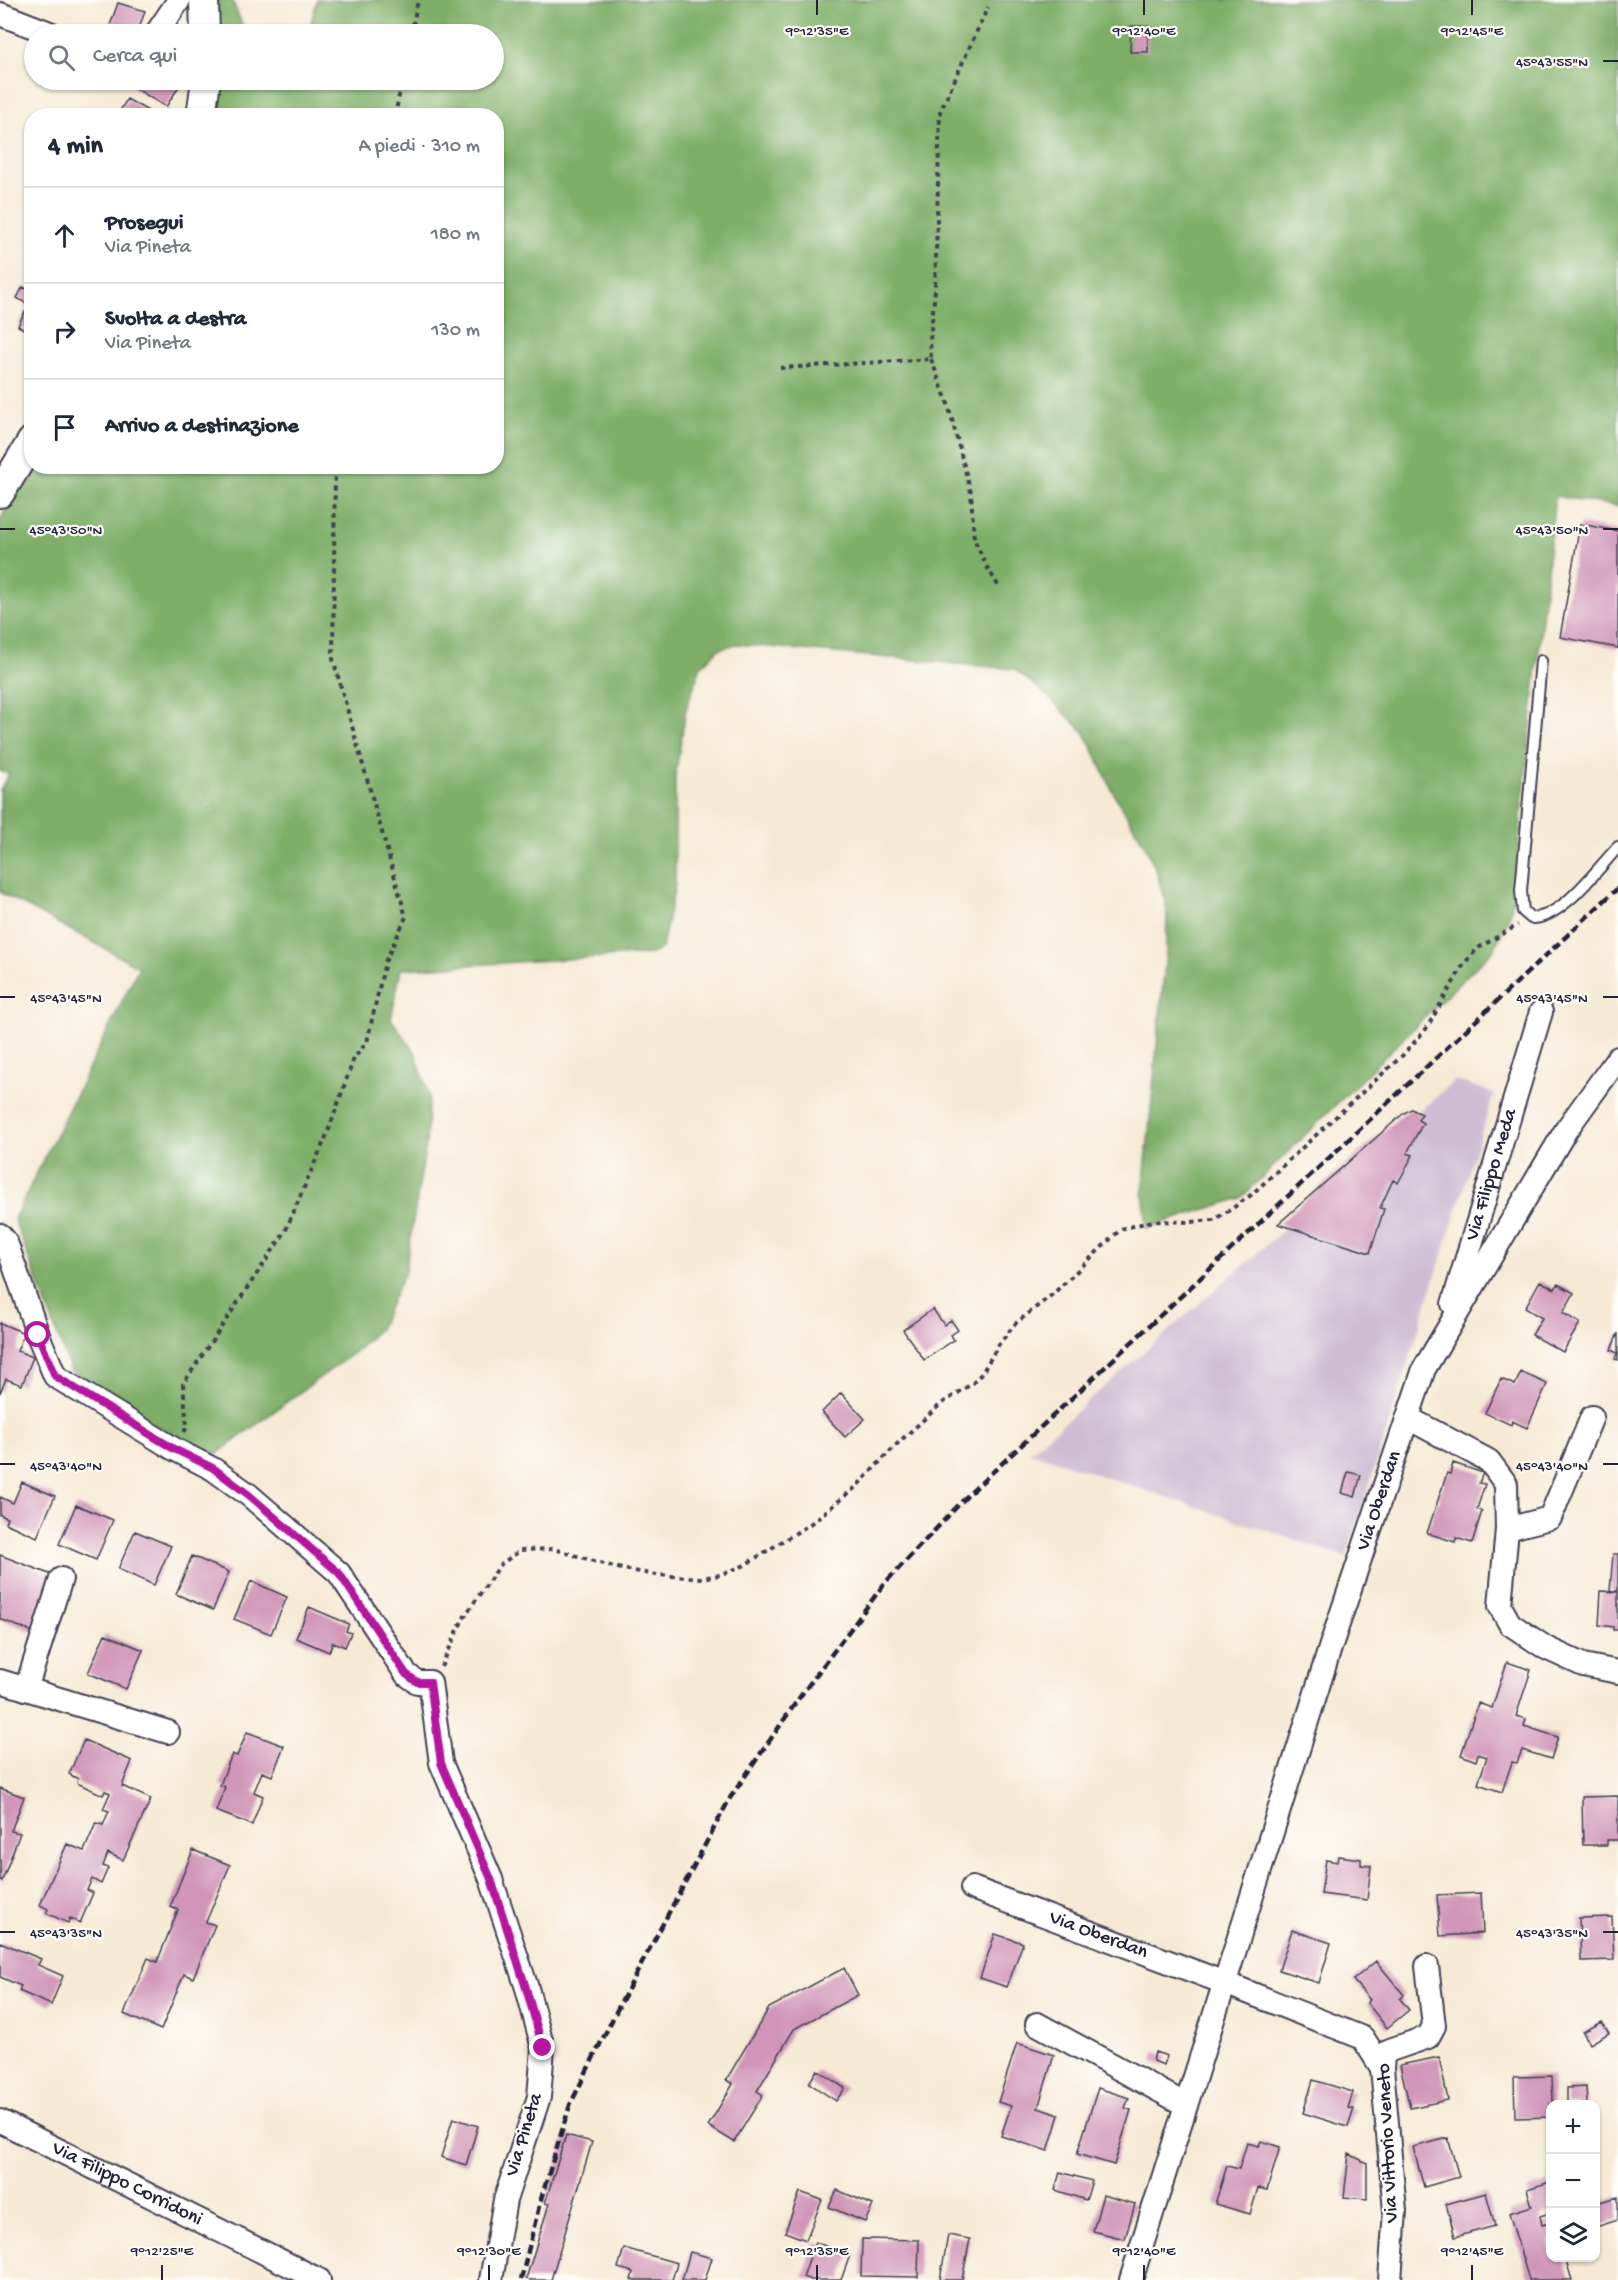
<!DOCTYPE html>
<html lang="it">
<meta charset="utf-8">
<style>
body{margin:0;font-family:"Gochi Hand",sans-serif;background:#f2f2f3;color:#1f2937}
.controls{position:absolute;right:18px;bottom:18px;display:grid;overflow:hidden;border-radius:12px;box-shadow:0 2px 4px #0004}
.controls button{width:54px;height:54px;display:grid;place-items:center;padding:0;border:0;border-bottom:2px solid #e0e1e3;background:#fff;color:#1f2937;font:30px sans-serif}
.stop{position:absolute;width:18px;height:18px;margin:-14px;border:4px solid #b5179e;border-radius:50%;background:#fff}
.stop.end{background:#b5179e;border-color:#fff;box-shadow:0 2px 6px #0008}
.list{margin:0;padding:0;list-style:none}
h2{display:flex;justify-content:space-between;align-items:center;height:78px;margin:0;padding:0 24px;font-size:26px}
h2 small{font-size:20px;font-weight:400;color:#747a83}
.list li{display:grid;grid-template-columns:39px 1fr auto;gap:18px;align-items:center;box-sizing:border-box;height:96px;padding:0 24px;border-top:2px solid #e0e1e3}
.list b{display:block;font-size:22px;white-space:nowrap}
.list p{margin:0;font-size:20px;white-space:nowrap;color:#747a83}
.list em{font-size:20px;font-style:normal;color:#747a83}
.icon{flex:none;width:33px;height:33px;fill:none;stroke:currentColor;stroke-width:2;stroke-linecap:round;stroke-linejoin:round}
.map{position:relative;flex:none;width:1618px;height:2280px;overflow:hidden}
.search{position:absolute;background:#fff;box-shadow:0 2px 4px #0004;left:24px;top:24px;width:480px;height:66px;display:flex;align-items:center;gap:15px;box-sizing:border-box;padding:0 21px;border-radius:33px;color:#747a83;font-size:22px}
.panel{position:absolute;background:#fff;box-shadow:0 2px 4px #0004;left:24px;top:108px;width:480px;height:366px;border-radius:24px}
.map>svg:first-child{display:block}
</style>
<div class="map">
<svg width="1618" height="2280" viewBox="0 0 1618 2280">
<rect width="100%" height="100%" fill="#fdfcf7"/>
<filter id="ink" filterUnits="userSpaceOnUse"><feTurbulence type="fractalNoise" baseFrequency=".0167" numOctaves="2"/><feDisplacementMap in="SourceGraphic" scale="12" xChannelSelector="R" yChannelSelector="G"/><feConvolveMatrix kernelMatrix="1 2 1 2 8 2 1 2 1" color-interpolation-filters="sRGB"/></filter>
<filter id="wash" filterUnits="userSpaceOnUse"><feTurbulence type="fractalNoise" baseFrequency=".008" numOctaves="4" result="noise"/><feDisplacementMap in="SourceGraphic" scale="24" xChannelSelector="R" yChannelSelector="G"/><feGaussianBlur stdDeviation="1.35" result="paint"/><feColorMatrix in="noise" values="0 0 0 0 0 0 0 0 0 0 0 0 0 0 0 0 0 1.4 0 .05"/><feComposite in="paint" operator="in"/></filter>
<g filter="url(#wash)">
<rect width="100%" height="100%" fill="#f6ead5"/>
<path fill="#cdbed3" d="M 1455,1080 L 1494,1093 L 1346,1557 L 1030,1452 Z"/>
<path fill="#7eae68" stroke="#506852" stroke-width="1.5" d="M 216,0 L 232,0 L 246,34 L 216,34 Z
M 317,0 L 1618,0 L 1618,506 L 1555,496 L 1511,912 L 1495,948 L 1241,1198 L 1147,1228 L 1143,1192 L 1166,953 L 1167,909 L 1156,869 L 1144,844 L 1115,796 L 1085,733 L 1044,693 L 1014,669 L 736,644 L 719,649 L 701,666 L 686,709 L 675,777 L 675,885 L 662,948 L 652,954 L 401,969 L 391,1019 L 415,1052 L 429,1095 L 426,1143 L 405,1271 L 379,1329 L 356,1351 L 215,1455 L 157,1426 L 71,1371 L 14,1219 L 139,967 L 0,892 L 0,790 L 9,774 L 0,771 L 0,520 L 31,465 L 32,466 L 496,466 L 496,116 L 209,115 L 216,80 L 494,80 L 494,34 L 308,34 Z"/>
<g id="blocks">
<path fill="#d095b8" d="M 118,3 L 145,11 L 137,34 L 107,34 Z
M 1131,26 L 1148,26 L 1148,52 L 1130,52 Z
M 137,80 L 183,80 L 166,107 L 133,87 Z
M 127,99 L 150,112 L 148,116 L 117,116 Z
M 23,287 L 32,292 L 32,307 L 17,298 Z
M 25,312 L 32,315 L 32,334 L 18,326 Z
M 1580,524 L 1618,531 L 1618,648 L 1560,637 Z
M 1411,1109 L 1422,1114 L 1418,1120 L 1423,1123 L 1407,1153 L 1413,1155 L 1398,1183 L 1393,1180 L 1380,1208 L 1384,1209 L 1370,1253 L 1278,1224 L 1404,1113 Z
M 1540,1281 L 1555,1289 L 1558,1284 L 1574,1293 L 1563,1313 L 1580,1323 L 1563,1352 L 1532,1335 L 1542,1318 L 1525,1308 Z
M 933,1309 L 944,1325 L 951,1320 L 958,1330 L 951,1335 L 954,1340 L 924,1360 L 903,1330 Z
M 0,1323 L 24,1333 L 17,1351 L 33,1357 L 22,1385 L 6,1379 L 0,1393 Z
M 1618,1333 L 1618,1360 L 1615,1359 L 1617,1353 L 1611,1350 Z
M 1521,1372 L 1547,1384 L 1527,1428 L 1512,1421 L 1511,1425 L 1485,1413 L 1501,1379 L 1515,1385 Z
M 841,1393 L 865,1419 L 845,1437 L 822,1412 Z
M 1453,1463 L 1483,1473 L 1479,1483 L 1485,1484 L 1477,1509 L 1482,1511 L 1472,1543 L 1456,1538 L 1455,1542 L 1427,1533 L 1447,1473 L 1450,1474 Z
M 1348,1472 L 1361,1475 L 1355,1497 L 1342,1493 Z
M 22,1482 L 55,1496 L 37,1537 L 5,1523 L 7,1518 L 0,1515 L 0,1497 L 13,1503 Z
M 76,1505 L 113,1520 L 96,1560 L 59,1544 Z
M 135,1531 L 171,1546 L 154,1585 L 118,1569 Z
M 1613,1554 L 1618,1554 L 1618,1591 L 1610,1591 Z
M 0,1555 L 57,1577 L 35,1633 L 0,1619 Z
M 192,1556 L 229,1572 L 213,1610 L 176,1594 Z
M 251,1581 L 287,1597 L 271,1634 L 234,1619 Z
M 1601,1591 L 1618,1592 L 1618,1630 L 1613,1630 L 1613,1627 L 1599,1625 Z
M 309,1607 L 349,1624 L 346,1631 L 351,1633 L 345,1647 L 333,1642 L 329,1652 L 296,1638 Z
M 105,1634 L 143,1650 L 126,1689 L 88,1673 Z
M 1507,1662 L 1531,1670 L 1516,1716 L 1526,1719 L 1524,1726 L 1558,1737 L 1551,1759 L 1522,1750 L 1517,1763 L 1512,1762 L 1502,1792 L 1478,1784 L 1487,1757 L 1478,1754 L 1476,1761 L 1461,1755 L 1478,1703 L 1492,1708 Z
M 247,1732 L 284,1746 L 272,1776 L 262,1772 L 254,1792 L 263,1796 L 252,1825 L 216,1811 L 225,1787 L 220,1785 L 232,1754 L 237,1756 Z
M 84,1740 L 132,1761 L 122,1786 L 151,1799 L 123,1860 L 108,1853 L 103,1866 L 108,1868 L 101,1884 L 92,1879 L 87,1890 L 93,1893 L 80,1923 L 70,1918 L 68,1923 L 46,1913 L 48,1909 L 40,1905 L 67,1844 L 84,1851 L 96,1823 L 103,1825 L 109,1811 L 103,1809 L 110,1793 L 105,1791 L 103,1795 L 77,1783 L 78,1779 L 69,1774 Z
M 0,1788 L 24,1797 L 11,1831 L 20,1833 L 2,1881 L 0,1880 Z
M 1618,1796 L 1618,1840 L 1607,1840 L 1607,1845 L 1583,1845 L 1582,1797 Z
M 193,1850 L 230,1865 L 206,1922 L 215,1925 L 193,1978 L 184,1974 L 161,2030 L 124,2014 L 148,1958 L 157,1962 L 178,1910 L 170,1907 Z
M 1338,1856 L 1361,1859 L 1361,1865 L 1371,1866 L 1367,1900 L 1321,1894 L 1326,1860 L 1337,1862 Z
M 1481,1893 L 1483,1933 L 1440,1936 L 1437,1895 Z
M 1612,1917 L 1614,1960 L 1581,1961 L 1579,1918 Z
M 1292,1930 L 1331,1943 L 1319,1983 L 1279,1970 Z
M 995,1934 L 1023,1943 L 1007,1987 L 980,1978 Z
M 0,1942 L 41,1959 L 38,1965 L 63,1976 L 51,2005 L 19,1991 L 21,1986 L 0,1977 Z
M 1376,1961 L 1404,1995 L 1400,1999 L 1409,2010 L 1387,2028 L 1367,2003 L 1370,2000 L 1353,1980 Z
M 844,1968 L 858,1995 L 794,2029 L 757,2091 L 763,2095 L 734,2142 L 708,2126 L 733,2084 L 726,2080 L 769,2008 Z
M 1602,2022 L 1609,2033 L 1590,2044 L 1583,2032 Z
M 1017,2043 L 1054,2055 L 1038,2108 L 1059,2115 L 1048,2151 L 1001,2136 L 1011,2106 L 998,2102 Z
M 1155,2052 L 1167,2056 L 1164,2065 L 1153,2061 Z
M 1439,2057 L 1448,2100 L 1410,2108 L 1400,2065 Z
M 817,2070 L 845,2088 L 836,2101 L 809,2083 Z
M 1552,2076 L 1553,2104 L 1550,2104 L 1550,2117 L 1515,2118 L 1514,2077 Z
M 1313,2080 L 1353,2092 L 1348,2108 L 1354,2109 L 1348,2127 L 1303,2113 Z
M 1586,2087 L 1587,2104 L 1567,2104 L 1567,2088 Z
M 1098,2088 L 1129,2098 L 1125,2108 L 1131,2110 L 1114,2165 L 1077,2154 Z
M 453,2118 L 478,2126 L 466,2165 L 441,2157 Z
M 566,2135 L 592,2142 L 551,2280 L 530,2280 L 526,2279 L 549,2204 L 545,2203 Z
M 1448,2138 L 1459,2177 L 1424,2187 L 1413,2147 Z
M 1261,2141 L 1280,2147 L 1267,2190 L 1258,2188 L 1250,2214 L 1215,2204 L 1227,2166 L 1239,2169 L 1247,2143 L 1259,2146 Z
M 1349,2154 L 1367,2163 L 1367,2199 L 1344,2197 Z
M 1060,2172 L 1092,2181 L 1086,2200 L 1055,2190 Z
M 1550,2182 L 1550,2213 L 1540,2216 L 1542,2225 L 1550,2223 L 1550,2258 L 1565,2258 L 1572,2280 L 1529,2280 L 1509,2213 L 1532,2206 L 1527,2189 Z
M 837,2190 L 873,2205 L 865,2222 L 829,2207 Z
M 800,2192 L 822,2200 L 806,2240 L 785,2232 Z
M 1486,2193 L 1495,2226 L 1455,2237 L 1446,2204 Z
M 1103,2195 L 1135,2204 L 1125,2239 L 1093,2231 Z
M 1618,2197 L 1618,2220 L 1596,2227 L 1596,2203 Z
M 948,2235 L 970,2239 L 962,2280 L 940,2280 Z
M 862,2239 L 919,2240 L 918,2277 L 861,2276 Z
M 815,2242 L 850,2255 L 841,2280 L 811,2280 L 803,2277 Z
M 624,2248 L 677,2263 L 672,2280 L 631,2280 L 633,2272 L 618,2268 Z
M 690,2252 L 712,2258 L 705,2280 L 682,2280 Z"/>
</g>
</g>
<g filter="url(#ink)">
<use href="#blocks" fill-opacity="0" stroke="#424052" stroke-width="1.5"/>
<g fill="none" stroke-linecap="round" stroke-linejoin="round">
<defs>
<path id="service" d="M 1541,661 L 1521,891 L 1523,911 L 1531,918 C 1561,920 1598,868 1618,847"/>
<g id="minor">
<path d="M 0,14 L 52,34"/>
<path d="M 156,34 L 179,0"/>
<path d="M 0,1235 L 6,1242 L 38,1335 L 55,1376 L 174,1449 L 213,1469 L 249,1495 L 339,1573 L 406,1674 L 417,1682 L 430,1682 L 441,1763 L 491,1879 L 527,1988 L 543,2048 L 539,2097 L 505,2200 L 491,2280"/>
<path id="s1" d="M 1453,1304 L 1541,1012"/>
<path d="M 1408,1418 L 1489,1461 L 1506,1484 L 1507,1529 L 1500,1606 L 1510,1624 L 1546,1648 L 1583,1665 L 1618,1672"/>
<path d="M 1507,1529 L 1550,1518 L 1592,1417"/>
<path d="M 0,1681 L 168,1732"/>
<path d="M 26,1689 L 61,1579"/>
<path id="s2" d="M 972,1888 L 1225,1983 L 1363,2038 L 1382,2068"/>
<path d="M 1037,2024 L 1186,2105"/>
<path id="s3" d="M 0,2121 L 319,2280"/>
<path id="s4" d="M 1131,2280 L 1331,1645 L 1424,1369 L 1566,1130 L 1618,1058"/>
<path d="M 1390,2280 L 1395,2211 L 1382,2068 L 1383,2056 L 1390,2050 L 1428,2037 L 1434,2026 L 1427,1966"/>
</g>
<path id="tertiary" d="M 204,0 L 205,34
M 201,116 L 206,80
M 0,493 L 32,441"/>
</defs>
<use href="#service" stroke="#424052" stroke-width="14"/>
<use href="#minor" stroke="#424052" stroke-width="26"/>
<use href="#tertiary" stroke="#424052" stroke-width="32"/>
<path stroke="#424052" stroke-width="4" stroke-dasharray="4.5 4.5" stroke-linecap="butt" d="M 411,34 L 418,0
M 395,116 L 402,80
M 931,359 L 948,404 L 971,493 L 974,539 L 987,567 L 999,587
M 780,368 L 931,359 L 930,340 L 935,290 L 940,112 L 988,7
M 184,1432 L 187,1427 L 183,1384 L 285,1232 L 328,1132 L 354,1058 L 367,1042 L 385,962 L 406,917 L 333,659 L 335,466
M 441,1667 L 463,1619 L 480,1594 L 501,1564 L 521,1550 L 554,1549 L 617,1568 L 657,1575 L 701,1578 L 720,1575 L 743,1566 L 810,1524 L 856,1487 L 899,1442 L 941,1404 L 973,1383 L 982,1373 L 999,1344 L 1016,1323 L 1053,1294 L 1121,1229 L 1153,1221 L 1191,1222 L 1213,1220 L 1230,1210 L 1251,1195 L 1404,1054 L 1426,1029 L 1464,964 L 1478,948 L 1518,925"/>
<use href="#service" stroke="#fff" stroke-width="10"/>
<use href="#minor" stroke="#fff" stroke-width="22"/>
<use href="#tertiary" stroke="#fff" stroke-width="28"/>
<path stroke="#22223b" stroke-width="4.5" stroke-dasharray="9 4.5" stroke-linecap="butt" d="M 521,2280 L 540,2202 L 570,2105 L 617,2010 L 730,1798 L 799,1698 L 884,1584 L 967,1496 L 1618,888"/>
</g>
</g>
<g fill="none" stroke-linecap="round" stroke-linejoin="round" filter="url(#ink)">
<path stroke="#b5179e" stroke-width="8" d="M 38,1335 L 55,1376 L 174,1449 L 213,1468 L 249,1495 L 339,1573 L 406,1674 L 417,1682 L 430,1682 L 441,1763 L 491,1879 L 526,1988 L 543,2048"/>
</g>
<path fill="none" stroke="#22223b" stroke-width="2" d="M 817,0 L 817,15M 1144,0 L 1144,15M 1472,0 L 1472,15M 1603,61 L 1618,61M 0,529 L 15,529M 1603,529 L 1618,529M 0,997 L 15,997M 1603,997 L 1618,997M 0,1464 L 15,1464M 1603,1464 L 1618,1464M 0,1932 L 15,1932M 1603,1932 L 1618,1932M 162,2265 L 162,2280M 489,2265 L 489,2280M 817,2265 L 817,2280M 1144,2265 L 1144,2280M 1472,2265 L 1472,2280"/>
<g text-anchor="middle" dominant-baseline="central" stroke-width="4.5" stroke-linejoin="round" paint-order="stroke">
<g font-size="20" fill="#22223b" stroke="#fdfcf7">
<text stroke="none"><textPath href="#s1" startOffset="135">Via Filippo Meda</textPath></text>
<text stroke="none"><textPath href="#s4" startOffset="818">Via Oberdan</textPath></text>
<text stroke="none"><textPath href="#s2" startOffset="135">Via Oberdan</textPath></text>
<text transform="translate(525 2135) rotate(-73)">Via Pineta</text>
<text transform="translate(1389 2143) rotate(-93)">Via Vittorio Veneto</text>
<text stroke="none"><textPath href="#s3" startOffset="142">Via Filippo Corridoni</textPath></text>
</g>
</g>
<g font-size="15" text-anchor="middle" fill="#22223b" stroke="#fdfcf7" stroke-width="4.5" stroke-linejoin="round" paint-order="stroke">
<text x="817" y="35">9°12'35"E</text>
<text x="1144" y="35">9°12'40"E</text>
<text x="1472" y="35">9°12'45"E</text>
<text x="1552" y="66">45°43'55"N</text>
<text x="66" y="534">45°43'50"N</text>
<text x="1552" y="534">45°43'50"N</text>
<text x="66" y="1002">45°43'45"N</text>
<text x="1552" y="1002">45°43'45"N</text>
<text x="66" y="1470">45°43'40"N</text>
<text x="1552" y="1470">45°43'40"N</text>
<text x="66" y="1937">45°43'35"N</text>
<text x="1552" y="1937">45°43'35"N</text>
<text x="162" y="2255">9°12'25"E</text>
<text x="489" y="2255">9°12'30"E</text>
<text x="817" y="2255">9°12'35"E</text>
<text x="1144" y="2255">9°12'40"E</text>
<text x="1472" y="2255">9°12'45"E</text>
</g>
</svg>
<div class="controls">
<button>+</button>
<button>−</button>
<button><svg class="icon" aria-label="layers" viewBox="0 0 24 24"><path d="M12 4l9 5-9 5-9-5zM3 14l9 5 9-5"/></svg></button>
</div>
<div class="stop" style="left:38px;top:1335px"></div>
<div class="stop end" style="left:543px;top:2048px"></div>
<div class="search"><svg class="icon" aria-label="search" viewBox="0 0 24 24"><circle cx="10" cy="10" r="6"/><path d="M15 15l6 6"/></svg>Cerca qui</div>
<section class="panel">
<h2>4 min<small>A piedi · 310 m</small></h2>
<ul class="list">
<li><svg class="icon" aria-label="ahead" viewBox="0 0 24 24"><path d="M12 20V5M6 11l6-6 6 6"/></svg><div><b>Prosegui</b><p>Via Pineta</p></div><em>180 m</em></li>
<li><svg class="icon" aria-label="right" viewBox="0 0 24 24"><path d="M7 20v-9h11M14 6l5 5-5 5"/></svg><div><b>Svolta a destra</b><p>Via Pineta</p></div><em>130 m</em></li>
<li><svg class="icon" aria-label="arrive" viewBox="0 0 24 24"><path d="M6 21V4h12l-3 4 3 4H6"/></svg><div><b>Arrivo a destinazione</b></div></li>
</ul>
</section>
</div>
